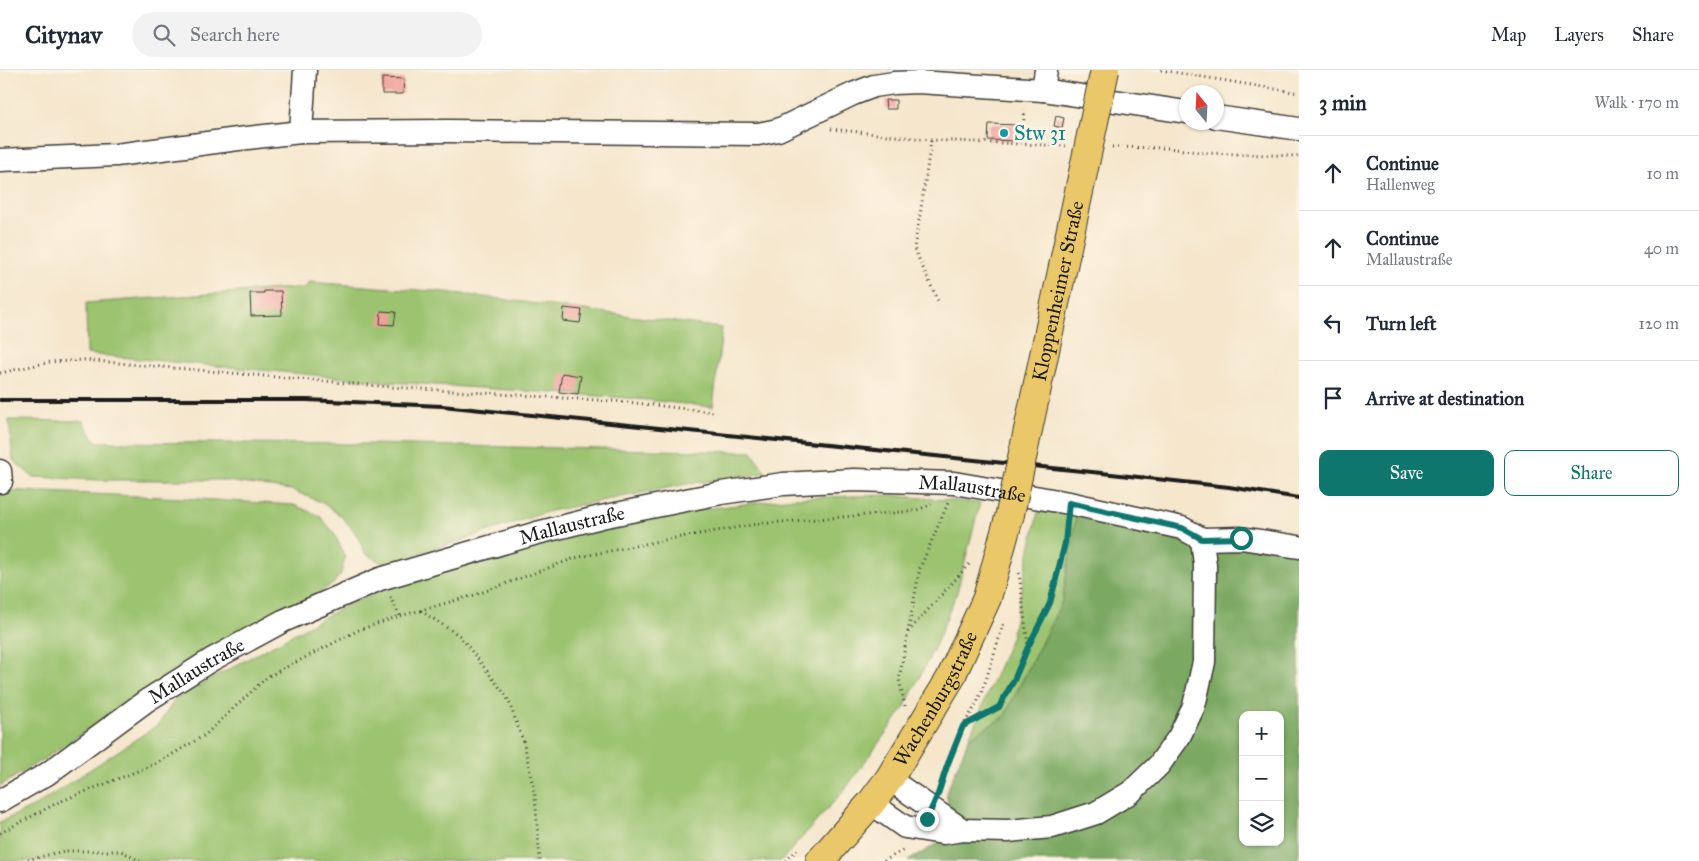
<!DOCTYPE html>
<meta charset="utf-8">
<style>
body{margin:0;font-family:"IM FELL Great Primer",serif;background:#f2f2f3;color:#1f2937}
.controls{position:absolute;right:15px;bottom:15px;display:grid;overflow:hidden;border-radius:10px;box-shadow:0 1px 4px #0004}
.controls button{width:45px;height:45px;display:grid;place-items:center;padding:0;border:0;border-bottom:1px solid #e0e1e3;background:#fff;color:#1f2937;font:25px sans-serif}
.compass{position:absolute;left:1179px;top:15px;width:45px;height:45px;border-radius:50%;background:#fff;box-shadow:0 1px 4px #0004;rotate:342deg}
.stop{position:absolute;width:15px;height:15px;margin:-11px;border:4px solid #0f766e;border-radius:50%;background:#fff}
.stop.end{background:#0f766e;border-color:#fff;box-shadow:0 1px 5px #0008}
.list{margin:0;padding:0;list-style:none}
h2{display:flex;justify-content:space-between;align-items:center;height:65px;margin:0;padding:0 20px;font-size:21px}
h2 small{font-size:16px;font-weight:400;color:#747a83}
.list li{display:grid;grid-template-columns:32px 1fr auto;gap:15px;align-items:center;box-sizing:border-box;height:75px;padding:0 20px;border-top:1px solid #e0e1e3}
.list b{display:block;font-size:19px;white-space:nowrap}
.list p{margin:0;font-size:16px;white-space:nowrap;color:#747a83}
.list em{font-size:16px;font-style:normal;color:#747a83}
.actions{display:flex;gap:10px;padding:15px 20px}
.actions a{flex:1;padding:11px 0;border:1px solid #0f766e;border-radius:10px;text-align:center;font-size:18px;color:#0f766e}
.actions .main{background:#0f766e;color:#fff}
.icon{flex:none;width:28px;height:28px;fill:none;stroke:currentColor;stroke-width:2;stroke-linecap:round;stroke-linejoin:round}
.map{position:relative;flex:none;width:1299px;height:791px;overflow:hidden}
header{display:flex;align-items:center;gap:30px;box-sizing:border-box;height:70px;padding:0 25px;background:#fff;border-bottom:1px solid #e0e1e3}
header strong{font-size:24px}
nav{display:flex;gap:28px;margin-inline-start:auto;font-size:18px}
.search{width:350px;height:45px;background:#f2f2f3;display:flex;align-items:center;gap:12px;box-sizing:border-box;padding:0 18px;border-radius:28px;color:#747a83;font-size:19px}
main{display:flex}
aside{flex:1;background:#fff}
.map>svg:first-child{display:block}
</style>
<header>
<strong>Citynav</strong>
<div class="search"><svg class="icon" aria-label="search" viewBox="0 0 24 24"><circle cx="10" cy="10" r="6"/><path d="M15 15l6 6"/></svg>Search here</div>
<nav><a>Map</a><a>Layers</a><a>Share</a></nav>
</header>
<main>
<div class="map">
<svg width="1299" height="791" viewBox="0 0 1299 791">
<rect width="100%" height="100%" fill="#fcf5e5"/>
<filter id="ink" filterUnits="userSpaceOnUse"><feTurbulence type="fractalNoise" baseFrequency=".02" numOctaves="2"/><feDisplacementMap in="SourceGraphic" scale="10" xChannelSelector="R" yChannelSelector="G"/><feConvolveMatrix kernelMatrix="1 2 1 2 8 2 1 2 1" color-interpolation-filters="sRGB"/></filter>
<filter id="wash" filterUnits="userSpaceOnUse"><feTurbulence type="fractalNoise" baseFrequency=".0096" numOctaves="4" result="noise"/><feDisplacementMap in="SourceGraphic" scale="20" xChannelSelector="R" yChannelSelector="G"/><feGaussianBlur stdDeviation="1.12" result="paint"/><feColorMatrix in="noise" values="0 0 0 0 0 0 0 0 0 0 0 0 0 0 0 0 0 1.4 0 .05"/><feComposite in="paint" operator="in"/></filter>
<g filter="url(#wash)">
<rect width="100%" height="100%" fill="#f5e6cc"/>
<path fill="#9bc36f" stroke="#5c7046" d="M 308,212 L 446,222 L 722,258 L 713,337 L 628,328 L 390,312 L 87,284 L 86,233 L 307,217 Z
M 9,350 L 83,351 L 96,372 L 364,374 L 752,382 L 766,403 L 687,414 L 550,441 L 386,495 L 366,484 L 355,462 L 340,445 L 321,432 L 291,420 L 219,410 L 99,410 L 33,407 L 13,390 Z
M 0,420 L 183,428 L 294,435 L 320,446 L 334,463 L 345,487 L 341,504 L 333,514 L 310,528 L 281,540 L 244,559 L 171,603 L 56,681 L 0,716 Z
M 888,425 L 980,433 L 957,522 L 936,574 L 904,638 L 846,718 L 781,791 L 0,791 L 0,752 L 35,736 L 159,654 L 176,628 L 354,531 L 425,505 L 553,468 L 673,443 L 793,428 Z
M 1077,441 L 1062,532 L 1004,647 L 969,668 L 1011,568 L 1038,442 Z"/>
<path fill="#7ca962" stroke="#4c623f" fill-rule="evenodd" d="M 1077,441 L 1299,480 L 1299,791 L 908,791 L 955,763 L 946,723 L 969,668 L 1004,647 L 1062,532 ZM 1243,645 L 1280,645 L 1280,772 L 1243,772 Z"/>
<g id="blocks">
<path fill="#eea099" d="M 382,8 L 404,9 L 403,24 L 382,24 Z
M 885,30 L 896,30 L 896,39 L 886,39 Z
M 1056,46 L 1064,48 L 1062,58 L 1054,56 Z
M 989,54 L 1020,55 L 1019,71 L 988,70 Z
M 264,221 L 281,221 L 282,245 L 251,246 L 250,223 L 264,223 Z
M 564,238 L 582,240 L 580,253 L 563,251 Z
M 381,241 L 396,242 L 394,255 L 380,254 Z
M 562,303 L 581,306 L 578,324 L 559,322 Z"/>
</g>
</g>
<g filter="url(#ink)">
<use href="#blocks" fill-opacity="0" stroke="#3d3a36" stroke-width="1"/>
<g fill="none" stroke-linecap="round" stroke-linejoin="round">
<defs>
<g id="minor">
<path d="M 1043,20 L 1046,0"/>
<path d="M 1216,47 L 1299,59"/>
<path d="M 301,62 L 305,0"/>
<path d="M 0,90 L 116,85 L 238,69 L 301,62 L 448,61 L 758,64 L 778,60 L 853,24 L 874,16 L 894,13 L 918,12 L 1043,20 L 1186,42"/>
<path d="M 0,401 L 1,412"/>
<path d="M 1202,469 L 1241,468 L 1299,477"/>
<path d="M 889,709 L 963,760"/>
<path id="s1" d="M 0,731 L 47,704 L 146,631 L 211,590 L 283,551 L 380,509 L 537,463 L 601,447 L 721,423 L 783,414 L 854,410 L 954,413 L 1069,433 L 1182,458 L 1202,469"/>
<path d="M 871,733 L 905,757 L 943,763 L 963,760 L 1008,761 L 1052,757 L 1096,743 L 1131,722 L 1159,695 L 1179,667 L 1194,636 L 1204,592 L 1205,495 L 1202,469"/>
</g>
<g id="major">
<path id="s2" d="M 820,791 L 871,733 L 889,709 L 950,609 L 987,528 L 1010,444"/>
</g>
</defs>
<use href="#minor" stroke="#3d3a36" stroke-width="25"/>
<use href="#major" stroke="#3d3a36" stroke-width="30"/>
<path stroke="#3d3a36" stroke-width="3" stroke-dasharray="1 4" stroke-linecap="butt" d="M 1161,0 L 1299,23
M 831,59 L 931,70 L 1066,76
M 1022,65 L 1025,40
M 931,71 L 920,145 L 914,178 L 939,233
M 1112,77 L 1168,78 L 1206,83 L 1299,86
M 0,303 L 50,292 L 84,290 L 390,317 L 627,332 L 713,342
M 1019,503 L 1028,576
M 390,527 L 400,546
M 421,541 L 460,566 L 507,627 L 524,673 L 535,726 L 540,791
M 908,562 L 971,492
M 905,636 L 899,609 L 920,498 L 948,433
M 963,656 L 999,637 L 1014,610 L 1028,577 L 1050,533 L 1065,473 L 1067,454
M 940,718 L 947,696 L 963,656 L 977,633 L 986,610 L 1004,552
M 0,763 L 59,732 L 148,697 L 166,688 L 205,665 L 267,607 L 359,560 L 400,546 L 475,525 L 575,488 L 669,469 L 758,454 L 914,441 L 928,436 L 931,433
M 23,791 L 64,781 L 121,781 L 140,791
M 786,791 L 798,779
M 884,791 L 905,779"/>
<use href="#minor" stroke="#fff" stroke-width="22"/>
<use href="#major" stroke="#eac769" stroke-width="28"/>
<path stroke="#1c1c1c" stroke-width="4" d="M 0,330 L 307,330 L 442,336 L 1102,403 L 1229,417 L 1299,428"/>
<defs>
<g id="major-bridge">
<path id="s3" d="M 1010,444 L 1105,0"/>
</g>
</defs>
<use href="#major-bridge" stroke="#3d3a36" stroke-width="30" stroke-linecap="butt"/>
<use href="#major-bridge" stroke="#eac769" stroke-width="28"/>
</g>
</g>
<g fill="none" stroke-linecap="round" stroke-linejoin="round" filter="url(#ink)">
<path stroke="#0f766e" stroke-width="6" d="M 927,749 L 938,724 L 947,696 L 963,656 L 999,637 L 1014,610 L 1028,577 L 1050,533 L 1065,473 L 1069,433 L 1182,458 L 1202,469 L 1241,468"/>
</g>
<circle fill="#0f9aa8" stroke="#fcf5e5" stroke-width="2" cx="1004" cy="63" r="5"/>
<g text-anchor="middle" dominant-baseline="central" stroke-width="5" stroke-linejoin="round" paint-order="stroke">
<g font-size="20" fill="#0d838f" stroke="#fcf5e5" text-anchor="start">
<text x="1014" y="63">Stw 31</text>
</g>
<g font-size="20" fill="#1c1c1c" stroke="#fcf5e5">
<text stroke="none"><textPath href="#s3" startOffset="228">Kloppenheimer Straße</textPath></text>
<text stroke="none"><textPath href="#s1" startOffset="1046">Mallaustraße</textPath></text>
<text stroke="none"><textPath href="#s1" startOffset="641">Mallaustraße</textPath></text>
<text stroke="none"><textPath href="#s1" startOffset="236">Mallaustraße</textPath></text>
<text stroke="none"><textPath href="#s2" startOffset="200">Wachenburgstraße</textPath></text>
</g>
</g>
</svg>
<div class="controls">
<button>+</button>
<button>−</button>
<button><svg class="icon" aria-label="layers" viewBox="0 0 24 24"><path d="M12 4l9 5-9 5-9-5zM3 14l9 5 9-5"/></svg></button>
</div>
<svg class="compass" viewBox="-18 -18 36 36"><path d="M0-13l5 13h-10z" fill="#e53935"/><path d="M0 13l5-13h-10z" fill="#747a83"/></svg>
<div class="stop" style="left:1241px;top:468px"></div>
<div class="stop end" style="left:927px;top:749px"></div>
</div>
<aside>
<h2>3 min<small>Walk · 170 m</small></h2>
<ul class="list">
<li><svg class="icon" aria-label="ahead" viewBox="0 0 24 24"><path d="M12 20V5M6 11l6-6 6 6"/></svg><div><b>Continue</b><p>Hallenweg</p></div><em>10 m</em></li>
<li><svg class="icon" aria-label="ahead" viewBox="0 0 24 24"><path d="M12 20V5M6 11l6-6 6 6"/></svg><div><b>Continue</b><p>Mallaustraße</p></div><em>40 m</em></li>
<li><svg class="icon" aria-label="left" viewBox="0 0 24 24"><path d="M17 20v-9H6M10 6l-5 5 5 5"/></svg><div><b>Turn left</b></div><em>120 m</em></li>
<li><svg class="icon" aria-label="arrive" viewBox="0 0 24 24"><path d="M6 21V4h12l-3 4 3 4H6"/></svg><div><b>Arrive at destination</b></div></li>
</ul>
<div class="actions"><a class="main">Save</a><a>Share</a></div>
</aside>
</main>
